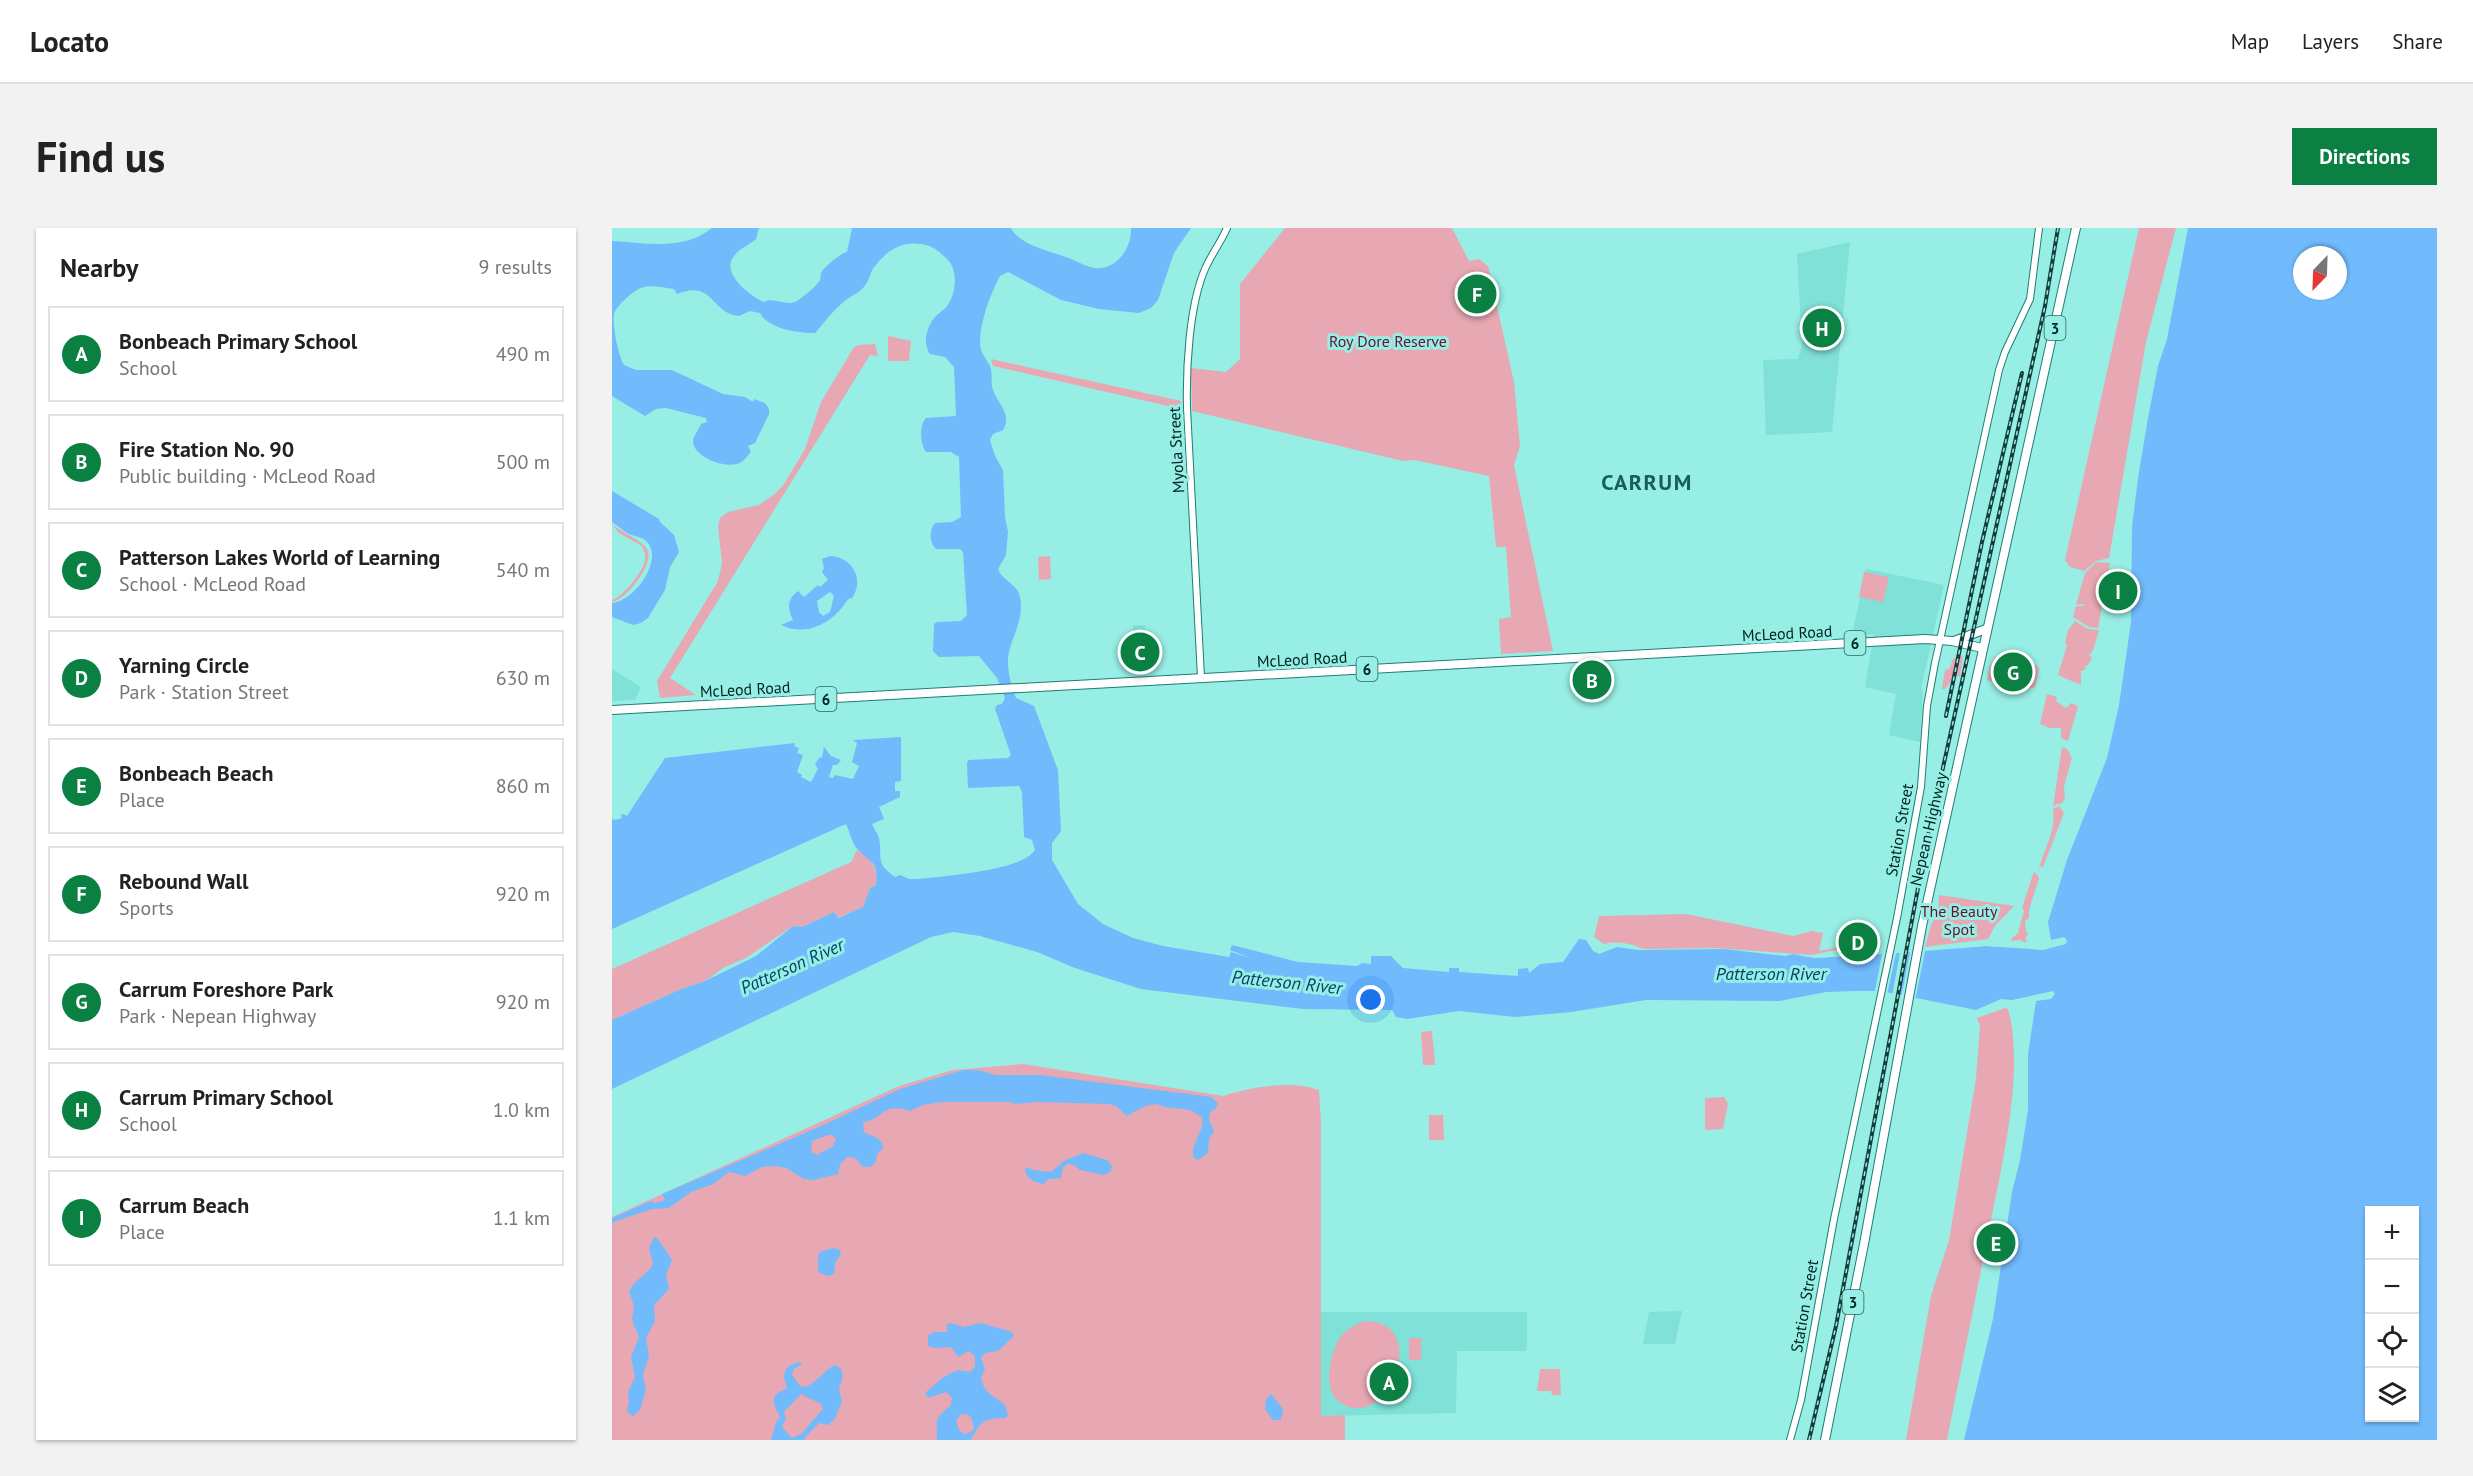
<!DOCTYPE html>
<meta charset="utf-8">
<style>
body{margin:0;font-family:"PT Sans",sans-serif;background:#f2f2f2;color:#222}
.controls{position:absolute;right:18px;bottom:18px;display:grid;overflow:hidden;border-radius:0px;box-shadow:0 2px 4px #0004}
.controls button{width:54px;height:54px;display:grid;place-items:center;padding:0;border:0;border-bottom:2px solid #e0e0e0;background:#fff;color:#222;font:30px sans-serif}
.compass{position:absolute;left:1681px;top:18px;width:54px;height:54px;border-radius:50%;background:#fff;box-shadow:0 2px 4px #0004;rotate:203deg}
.you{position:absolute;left:759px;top:772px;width:21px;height:21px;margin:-15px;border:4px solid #fff;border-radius:50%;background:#1a73e8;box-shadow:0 0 0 9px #1a73e833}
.badge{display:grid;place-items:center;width:39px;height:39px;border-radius:50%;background:#0b8043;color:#fff;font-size:20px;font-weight:700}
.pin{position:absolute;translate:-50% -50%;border:3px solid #fff;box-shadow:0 2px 6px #0006}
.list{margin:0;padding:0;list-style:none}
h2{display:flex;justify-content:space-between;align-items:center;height:78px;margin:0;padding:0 24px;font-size:26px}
h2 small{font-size:20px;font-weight:400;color:#767676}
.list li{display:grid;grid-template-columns:39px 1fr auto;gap:18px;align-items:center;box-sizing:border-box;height:96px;margin:0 12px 12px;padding:0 12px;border:2px solid #e0e0e0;border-radius:0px}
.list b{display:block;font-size:22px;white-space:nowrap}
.list p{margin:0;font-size:20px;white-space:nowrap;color:#767676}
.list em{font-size:20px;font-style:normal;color:#767676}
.icon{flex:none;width:33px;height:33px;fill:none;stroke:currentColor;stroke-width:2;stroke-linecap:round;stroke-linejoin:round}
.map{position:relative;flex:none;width:1825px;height:1212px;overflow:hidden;border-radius:0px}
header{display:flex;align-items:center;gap:36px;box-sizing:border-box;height:84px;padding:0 30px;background:#fff;border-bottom:2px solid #e0e0e0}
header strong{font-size:28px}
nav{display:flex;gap:33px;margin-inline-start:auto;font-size:21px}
.intro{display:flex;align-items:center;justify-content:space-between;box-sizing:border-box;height:144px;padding:0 36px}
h1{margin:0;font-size:42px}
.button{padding:15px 27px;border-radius:0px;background:#0b8043;color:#fff;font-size:21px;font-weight:700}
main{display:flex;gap:36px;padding:0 36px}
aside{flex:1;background:#fff;border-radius:0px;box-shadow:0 2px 4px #0004}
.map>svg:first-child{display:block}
</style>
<header>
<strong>Locato</strong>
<nav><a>Map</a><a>Layers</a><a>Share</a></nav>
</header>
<div class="intro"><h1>Find us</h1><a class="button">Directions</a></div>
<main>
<aside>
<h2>Nearby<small>9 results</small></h2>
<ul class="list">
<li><span class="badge">A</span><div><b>Bonbeach Primary School</b><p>School</p></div><em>490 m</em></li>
<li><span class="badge">B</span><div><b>Fire Station No. 90</b><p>Public building · McLeod Road</p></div><em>500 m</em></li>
<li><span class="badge">C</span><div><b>Patterson Lakes World of Learning</b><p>School · McLeod Road</p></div><em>540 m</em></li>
<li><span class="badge">D</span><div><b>Yarning Circle</b><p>Park · Station Street</p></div><em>630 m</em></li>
<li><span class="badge">E</span><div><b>Bonbeach Beach</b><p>Place</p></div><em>860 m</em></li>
<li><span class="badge">F</span><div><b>Rebound Wall</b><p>Sports</p></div><em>920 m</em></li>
<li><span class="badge">G</span><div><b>Carrum Foreshore Park</b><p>Park · Nepean Highway</p></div><em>920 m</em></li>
<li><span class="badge">H</span><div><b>Carrum Primary School</b><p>School</p></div><em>1.0 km</em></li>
<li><span class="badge">I</span><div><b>Carrum Beach</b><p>Place</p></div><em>1.1 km</em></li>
</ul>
</aside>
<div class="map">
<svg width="1825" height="1212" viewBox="0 0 1825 1212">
<rect width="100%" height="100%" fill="#97eee4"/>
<path fill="#7fe1d7" d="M 1238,14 L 1220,204 L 1154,207 L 1151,132 L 1186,131 L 1190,117 L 1185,26 Z
M 1254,341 L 1332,357 L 1309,461 L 1311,462 L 1308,514 L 1277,507 L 1284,466 L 1253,459 L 1262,406 L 1240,408 Z
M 533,397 L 535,445 L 523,445 L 521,398 Z
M 0,441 L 29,459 L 23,472 L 0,473 Z
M 1070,1083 L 1063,1116 L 1031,1116 L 1037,1084 Z
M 709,1084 L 915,1084 L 915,1120 L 913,1123 L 845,1123 L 844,1185 L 709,1188 Z"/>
<path fill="#e7a8b3" d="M 673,0 L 840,0 L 857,33 L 867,31 L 876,38 L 902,154 L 908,218 L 902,237 L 941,423 L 889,426 L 887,391 L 899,389 L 894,319 L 884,319 L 877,248 L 802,232 L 791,233 L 580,183 L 579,140 L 614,144 L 628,131 L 628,56 Z
M 1527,0 L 1564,0 L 1534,114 L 1497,330 L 1484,333 L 1472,343 L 1458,339 L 1453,332 Z
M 276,108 L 299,113 L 297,133 L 276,133 Z
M 263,116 L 266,128 L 258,127 L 58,450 L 84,467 L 48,470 L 45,453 L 106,353 L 110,335 L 106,298 L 108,290 L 116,284 L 147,277 L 164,265 L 172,256 L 193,221 L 209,174 L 242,119 L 247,117 Z
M 379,131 L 569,173 L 569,181 L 381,138 Z
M 0,296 C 9,304 31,313 35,321 C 43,336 15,370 1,374 L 0,372 C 10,370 32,343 33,332 C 34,327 32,323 30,318 L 7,305 Z
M 438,328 L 439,351 L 427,352 L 426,329 Z
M 1484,334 L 1498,335 L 1486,400 L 1477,399 L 1461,389 L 1464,378 L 1473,378 L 1471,376 L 1464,377 L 1473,345 Z
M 1252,344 L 1277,349 L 1271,374 L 1247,369 Z
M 1463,393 L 1476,401 L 1487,402 L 1481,423 L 1477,427 L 1480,430 L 1476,437 L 1473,438 L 1474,441 L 1469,443 L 1469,457 L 1446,447 L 1455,417 L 1453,415 L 1456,402 Z
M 1348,427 L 1351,429 L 1348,449 L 1344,447 L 1333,461 L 1330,461 L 1333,442 L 1337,441 L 1341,431 Z
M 1383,429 L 1424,437 L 1427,441 L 1423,459 L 1414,461 L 1375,452 L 1378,438 Z
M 1435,466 L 1445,469 L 1444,473 L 1454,480 L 1459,475 L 1466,478 L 1456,513 L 1449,510 L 1449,500 L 1438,500 L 1428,496 Z
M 1450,519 L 1455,521 L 1460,530 L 1452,558 L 1453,571 L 1448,577 L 1446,575 L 1441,579 Z
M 1447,578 L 1452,585 L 1431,639 L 1428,638 L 1426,644 C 1430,626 1445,602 1441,581 Z
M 245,622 C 260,632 266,639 264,657 L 258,660 L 251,679 L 225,690 L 222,684 L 190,699 L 181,698 L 134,730 L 111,740 L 95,752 L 67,762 L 0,792 L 0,741 L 239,634 Z
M 1422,643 L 1427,650 L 1417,682 L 1417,690 L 1413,693 L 1414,703 L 1416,705 L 1413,711 L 1415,713 L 1413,715 L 1409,712 L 1400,713 L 1399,711 L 1406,705 L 1412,683 L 1410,680 Z
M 1327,667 L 1402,678 L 1383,698 L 1376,711 L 1313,719 L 1319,697 L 1326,682 Z
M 1074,686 L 1181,708 L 1200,703 L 1211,705 L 1207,723 L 1236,717 L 1235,720 L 1199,727 L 1104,720 L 1031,721 C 1018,715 1006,713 992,716 L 982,709 L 987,688 Z
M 1393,780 L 1396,781 C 1413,840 1390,937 1378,997 C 1364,1069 1349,1140 1335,1212 L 1294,1212 L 1319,1068 L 1337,1012 L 1364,850 L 1368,798 L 1365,790 Z
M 820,803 L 823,837 L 811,837 L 809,804 Z
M 411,836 L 611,868 C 639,859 679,852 707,862 L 709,896 L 709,1188 L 733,1187 L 733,1212 L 0,1212 L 0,989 L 287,858 L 341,842 Z
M 1112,869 L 1116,876 L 1111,901 L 1093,902 L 1093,870 Z
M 817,887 L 831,887 L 832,912 L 817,912 Z
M 753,1093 C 823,1093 772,1212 725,1172 C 711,1158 718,1127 727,1111 C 733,1102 742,1097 753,1093 Z
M 797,1110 L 809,1110 L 809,1132 L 797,1132 Z
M 928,1141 L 948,1141 L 949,1167 L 940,1167 L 939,1163 L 925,1163 Z"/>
<path fill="#71bafc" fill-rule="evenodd" d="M 100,0 L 147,0 L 144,11 C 137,17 128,20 122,28 C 108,45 138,68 152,74 C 164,68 176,81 188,71 C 194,66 204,59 208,52 C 209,49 208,46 210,43 C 215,37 229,25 235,24 L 240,0 L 399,0 C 408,17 434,22 451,28 C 460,31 469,36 478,39 C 502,46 520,21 519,0 L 579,0 L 562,25 L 546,72 L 539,80 L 527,85 L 487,81 L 449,72 L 396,44 L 388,48 C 378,67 368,93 368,115 C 368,124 373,129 377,136 C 381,143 379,152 380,159 C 384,175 401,185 391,202 L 381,206 L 378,212 L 383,228 L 391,242 L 393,289 L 396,304 L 394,327 L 386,341 C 390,353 405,355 408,369 C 412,388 403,403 398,420 C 393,436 398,454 404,470 L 422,478 L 446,542 L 449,603 L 440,615 L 440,632 L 466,676 L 491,696 L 521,710 L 551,718 L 617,729 L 619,724 L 641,731 L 618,722 L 620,717 L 686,734 L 745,738 L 750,735 L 759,736 L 759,728 L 779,728 L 791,740 L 837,744 L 837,740 L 847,740 L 847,744 L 906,748 L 906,741 L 916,740 L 917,745 L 928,736 L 951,734 L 967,711 L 974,712 L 981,723 L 987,726 L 1005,719 L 1026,722 L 1112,721 L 1173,728 L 1181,726 L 1203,730 L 1374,718 L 1431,722 L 1454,716 L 1455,712 L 1452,709 L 1439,712 L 1436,694 L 1455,632 L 1495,530 L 1507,477 L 1519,394 L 1520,299 L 1526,250 L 1536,190 L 1546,138 L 1555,111 L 1576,0 L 1825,0 L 1825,1212 L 1352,1212 L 1381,1091 L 1400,964 L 1408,932 L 1416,882 L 1416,826 L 1424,773 L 1439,771 L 1443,766 L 1441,763 L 1400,772 L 1389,771 L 1364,782 L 1269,763 L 1242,763 L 1214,764 L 1167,773 L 1034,772 L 959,784 L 903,789 L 847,783 L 795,791 L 784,789 L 780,782 L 691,781 L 529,761 L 463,740 L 425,724 L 368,708 L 341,704 L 319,709 L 0,861 L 0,792 L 67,762 L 95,752 L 144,728 L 181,698 L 190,699 L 222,684 L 226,690 L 251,679 L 258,660 L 264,657 C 266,633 261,637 246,622 C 240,616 238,604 234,596 L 0,701 L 0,591 L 3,592 L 10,590 L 9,587 L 11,586 L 15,588 L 53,530 L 183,515 L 182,518 L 187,520 L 185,525 L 191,527 L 185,544 L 190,547 L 189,549 L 199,554 L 206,541 L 203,536 L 208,529 L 210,530 L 212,519 L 219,528 L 229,532 L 225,537 L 221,537 L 217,549 L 221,550 L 223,547 L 241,551 L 247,538 L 240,534 L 245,515 L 241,512 L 289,509 L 289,553 L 283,554 L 283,563 L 288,563 L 288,569 L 267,579 L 272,591 L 260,596 C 262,601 266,606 267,610 C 271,630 262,634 283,649 L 288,647 L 297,651 L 306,651 C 331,648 410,643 423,622 L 420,612 L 412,609 L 410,564 L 407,558 L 356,560 L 355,536 L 356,532 L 396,530 L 399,527 L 383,481 L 385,477 L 390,476 L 393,470 L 385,450 L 367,428 L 327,429 L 321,423 L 322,396 L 325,394 L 349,393 L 355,387 L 351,324 L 348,321 L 324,321 C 317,315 317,302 323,295 L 340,294 L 349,289 L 347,229 L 339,224 L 314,224 C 308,216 307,197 314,190 L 344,188 L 342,139 L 333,129 L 318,126 C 310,115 315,97 324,88 C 328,84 334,81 337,75 C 344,63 346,43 336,32 C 328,24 320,17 309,16 C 288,13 275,23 263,38 C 257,45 258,54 249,62 C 244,66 239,68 234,72 C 222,81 213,94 203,105 C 187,105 156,101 148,85 L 138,83 L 127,88 C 98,85 102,51 65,66 L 62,61 C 52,60 38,56 29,60 C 21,63 5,77 2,86 C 0,96 6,127 12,137 L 24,142 L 60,142 L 111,166 L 133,169 L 141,174 L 142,171 L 153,175 L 157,181 L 157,186 L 143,215 L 136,218 L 139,224 C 135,228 131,235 125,236 C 112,240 81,229 81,213 C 81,209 87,201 89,196 L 95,194 L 94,190 L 54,180 L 44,181 L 33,188 L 0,168 L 0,13 C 33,15 72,23 100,0 ZM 1690,27 L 1726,27 L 1726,63 L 1690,63 ZM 1758,982 L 1802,982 L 1802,1190 L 1758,1190 Z
M 0,263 L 47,291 L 48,294 L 62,307 L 67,324 L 58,339 L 53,362 L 36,390 L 29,395 L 21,397 L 0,389 L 0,375 C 21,374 51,334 36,315 C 31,308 22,309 15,305 C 10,302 5,297 0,294 Z
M 218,328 C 240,329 253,351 240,370 L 236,371 C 223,393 196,410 169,397 L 181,392 C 175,379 175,372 186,363 L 192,369 L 206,357 L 208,359 L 216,352 L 210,344 L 212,340 L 210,331 ZM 218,364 L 222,368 L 218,384 L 211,388 L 207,384 L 205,373 Z
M 351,842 L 366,842 L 384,847 L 428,847 L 600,869 L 606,876 L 603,881 L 598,884 L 597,892 L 602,903 L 597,911 L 596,925 L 586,932 L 581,929 C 579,914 593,903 590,889 L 578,882 L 552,879 L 545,876 L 533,878 L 515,888 L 504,878 L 497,876 L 424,874 L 404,876 L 397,874 L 329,874 L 311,877 L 298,883 C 268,874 272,892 251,894 L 252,904 C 260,909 271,909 271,920 L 265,926 L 264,934 L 258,939 L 251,939 L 243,930 L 235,929 L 228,937 L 226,946 L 201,952 L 192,951 L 174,940 L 164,938 L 150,939 L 133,948 L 117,944 L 101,956 L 79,964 L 57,980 L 40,981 L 1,994 L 0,998 L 0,990 L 39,973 L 43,975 L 53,972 L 50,966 L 209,898 L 288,861 ZM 216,907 L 220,907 L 224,911 L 221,918 L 205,927 L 199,924 L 200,913 Z
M 471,925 L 495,932 L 500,938 L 499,943 L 492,947 L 468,942 L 462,937 L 456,936 L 451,939 L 449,950 L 437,951 L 431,956 C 422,955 412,949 413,939 L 422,942 L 439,944 L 452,933 Z
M 42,1009 L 46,1011 L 60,1032 L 54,1047 L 57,1061 L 42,1077 L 43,1093 L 34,1110 L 37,1128 L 31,1146 L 34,1162 L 28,1182 L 21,1188 L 15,1184 L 17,1173 L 16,1164 L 23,1149 L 19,1129 L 27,1109 L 20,1092 L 22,1078 L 17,1064 C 22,1051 35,1048 41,1036 L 37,1020 Z
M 221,1020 L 228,1022 L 229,1026 L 223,1035 L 222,1046 L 215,1048 L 206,1044 L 206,1028 L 208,1024 Z
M 338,1095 L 352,1099 L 369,1095 L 400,1104 L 402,1108 L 386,1123 L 373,1125 L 369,1130 L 373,1141 L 369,1150 C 372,1166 382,1167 393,1177 L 396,1187 L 394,1190 C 373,1190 369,1193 359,1212 L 325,1212 C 325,1189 321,1193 339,1177 L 340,1170 L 334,1164 L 316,1170 L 313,1165 L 330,1150 L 341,1144 L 346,1142 L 358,1144 L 363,1138 L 363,1128 L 357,1123 L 346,1129 L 339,1119 L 323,1120 L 316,1118 L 316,1108 L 322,1104 L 335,1104 L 335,1096 ZM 355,1186 L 360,1191 L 362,1200 L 359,1204 L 352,1206 L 347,1202 L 344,1193 L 348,1187 Z
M 188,1134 L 190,1136 L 182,1141 L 180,1147 L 189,1159 C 203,1159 211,1142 223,1137 L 229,1141 L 231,1148 L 227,1161 L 230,1174 L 222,1192 L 216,1197 L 207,1195 L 191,1212 L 159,1212 L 164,1194 L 168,1190 C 166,1182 156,1172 166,1165 C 169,1163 173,1162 175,1159 C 169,1146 172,1137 188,1134 ZM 189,1166 L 209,1176 L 211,1181 L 189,1206 L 180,1210 L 170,1199 L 174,1191 L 172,1184 Z
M 659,1166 L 671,1181 L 669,1192 L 661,1192 L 653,1181 L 654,1171 Z"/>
<path fill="#97eee4" d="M 1374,715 L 1412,717 L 1411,720 L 1374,718 L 1313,723 L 1303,773 L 1289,770 L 1298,724 L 1294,724 L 1285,769 L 1280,768 L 1288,725 L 1284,725 L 1275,767 L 1259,766 L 1263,763 L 1270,726 L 1203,730 L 1181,726 L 1209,729 Z"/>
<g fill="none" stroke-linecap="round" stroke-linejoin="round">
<defs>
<path id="tertiary" d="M 589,449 L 575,180 C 574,141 577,78 593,41 C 599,27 609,14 615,0
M 1178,1212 L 1189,1172 L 1222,991 L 1285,690 L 1309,559 L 1315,478 L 1323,435 L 1387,142 L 1393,124 L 1418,71 L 1427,0"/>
<path id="primary" d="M 1342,413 L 1374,401
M 0,482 L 1313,411 L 1340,413 L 1370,420"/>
<path id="trunk" d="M 1213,1212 L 1252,1016 L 1310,698 L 1464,0"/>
</defs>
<use href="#tertiary" stroke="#1e7d75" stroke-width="8"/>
<use href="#primary" stroke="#1e7d75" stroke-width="10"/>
<use href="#trunk" stroke="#1e7d75" stroke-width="10"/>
<use href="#tertiary" stroke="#fff" stroke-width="6"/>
<use href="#primary" stroke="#fff" stroke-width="8"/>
<use href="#trunk" stroke="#fff" stroke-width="8"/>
<defs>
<path id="rail" d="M 1334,488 L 1370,314 L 1410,145
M 1197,1212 L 1224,1098 L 1315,612 L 1433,78 L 1446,0"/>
</defs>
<use href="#rail" stroke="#143e3b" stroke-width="4"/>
<use href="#rail" stroke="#97eee4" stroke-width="1.5" stroke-dasharray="4.5" stroke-linecap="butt"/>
</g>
<g text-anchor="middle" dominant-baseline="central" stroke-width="6" stroke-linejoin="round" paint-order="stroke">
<g fill="#97eee4" stroke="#2d615c" stroke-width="1.5">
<rect x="1432.5" y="88" width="21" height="24" rx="4.5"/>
<rect x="1232.5" y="403" width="21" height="24" rx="4.5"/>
<rect x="744.5" y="429" width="21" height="24" rx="4.5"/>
<rect x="203.5" y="459" width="21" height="24" rx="4.5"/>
<rect x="1230.5" y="1062" width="21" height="24" rx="4.5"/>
</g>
<g font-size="15" font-weight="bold" fill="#002421">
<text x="1443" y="100">3</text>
<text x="1243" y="415">6</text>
<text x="755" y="441">6</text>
<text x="214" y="471">6</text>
<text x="1241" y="1074">3</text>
</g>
<g font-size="16" fill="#68112e" stroke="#97eee4">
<text x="776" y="113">Roy Dore Reserve</text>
<text x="1347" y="683">The Beauty<tspan x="1347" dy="18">Spot</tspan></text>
</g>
<g font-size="16" fill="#002421" stroke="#97eee4">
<text transform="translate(564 222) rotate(-93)">Myola Street</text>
<text transform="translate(1175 405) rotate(-3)">McLeod Road</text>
<text transform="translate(690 431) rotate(-3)">McLeod Road</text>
<text transform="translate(133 461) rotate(-3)">McLeod Road</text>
<text transform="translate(1316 601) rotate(-77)">Nepean Highway</text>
<text transform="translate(1287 602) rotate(-80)">Station Street</text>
<text transform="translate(1192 1078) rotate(-80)">Station Street</text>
</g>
<g font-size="18" font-style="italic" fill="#063f69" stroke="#97eee4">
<text transform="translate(180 738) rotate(-24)">Patterson River</text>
<text x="1159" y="745">Patterson River</text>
<text transform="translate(675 754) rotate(6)">Patterson River</text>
</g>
<g font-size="22" font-weight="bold" letter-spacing="1.5" fill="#195f59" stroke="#97eee4">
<text x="1035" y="254">CARRUM</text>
</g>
</g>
</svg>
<div class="controls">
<button>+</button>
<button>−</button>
<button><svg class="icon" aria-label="locate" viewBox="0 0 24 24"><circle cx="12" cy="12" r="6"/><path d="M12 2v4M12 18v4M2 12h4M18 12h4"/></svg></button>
<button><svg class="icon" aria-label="layers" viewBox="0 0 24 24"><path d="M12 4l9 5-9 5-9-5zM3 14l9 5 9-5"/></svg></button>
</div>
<svg class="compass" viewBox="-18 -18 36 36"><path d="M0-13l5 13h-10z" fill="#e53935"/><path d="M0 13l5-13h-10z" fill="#767676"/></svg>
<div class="you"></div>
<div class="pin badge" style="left:777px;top:1154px">A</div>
<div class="pin badge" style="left:980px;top:452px">B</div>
<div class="pin badge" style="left:528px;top:424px">C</div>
<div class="pin badge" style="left:1246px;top:714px">D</div>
<div class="pin badge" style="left:1384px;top:1015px">E</div>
<div class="pin badge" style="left:865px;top:66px">F</div>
<div class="pin badge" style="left:1401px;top:444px">G</div>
<div class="pin badge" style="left:1210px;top:100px">H</div>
<div class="pin badge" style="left:1506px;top:363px">I</div>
</div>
</main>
